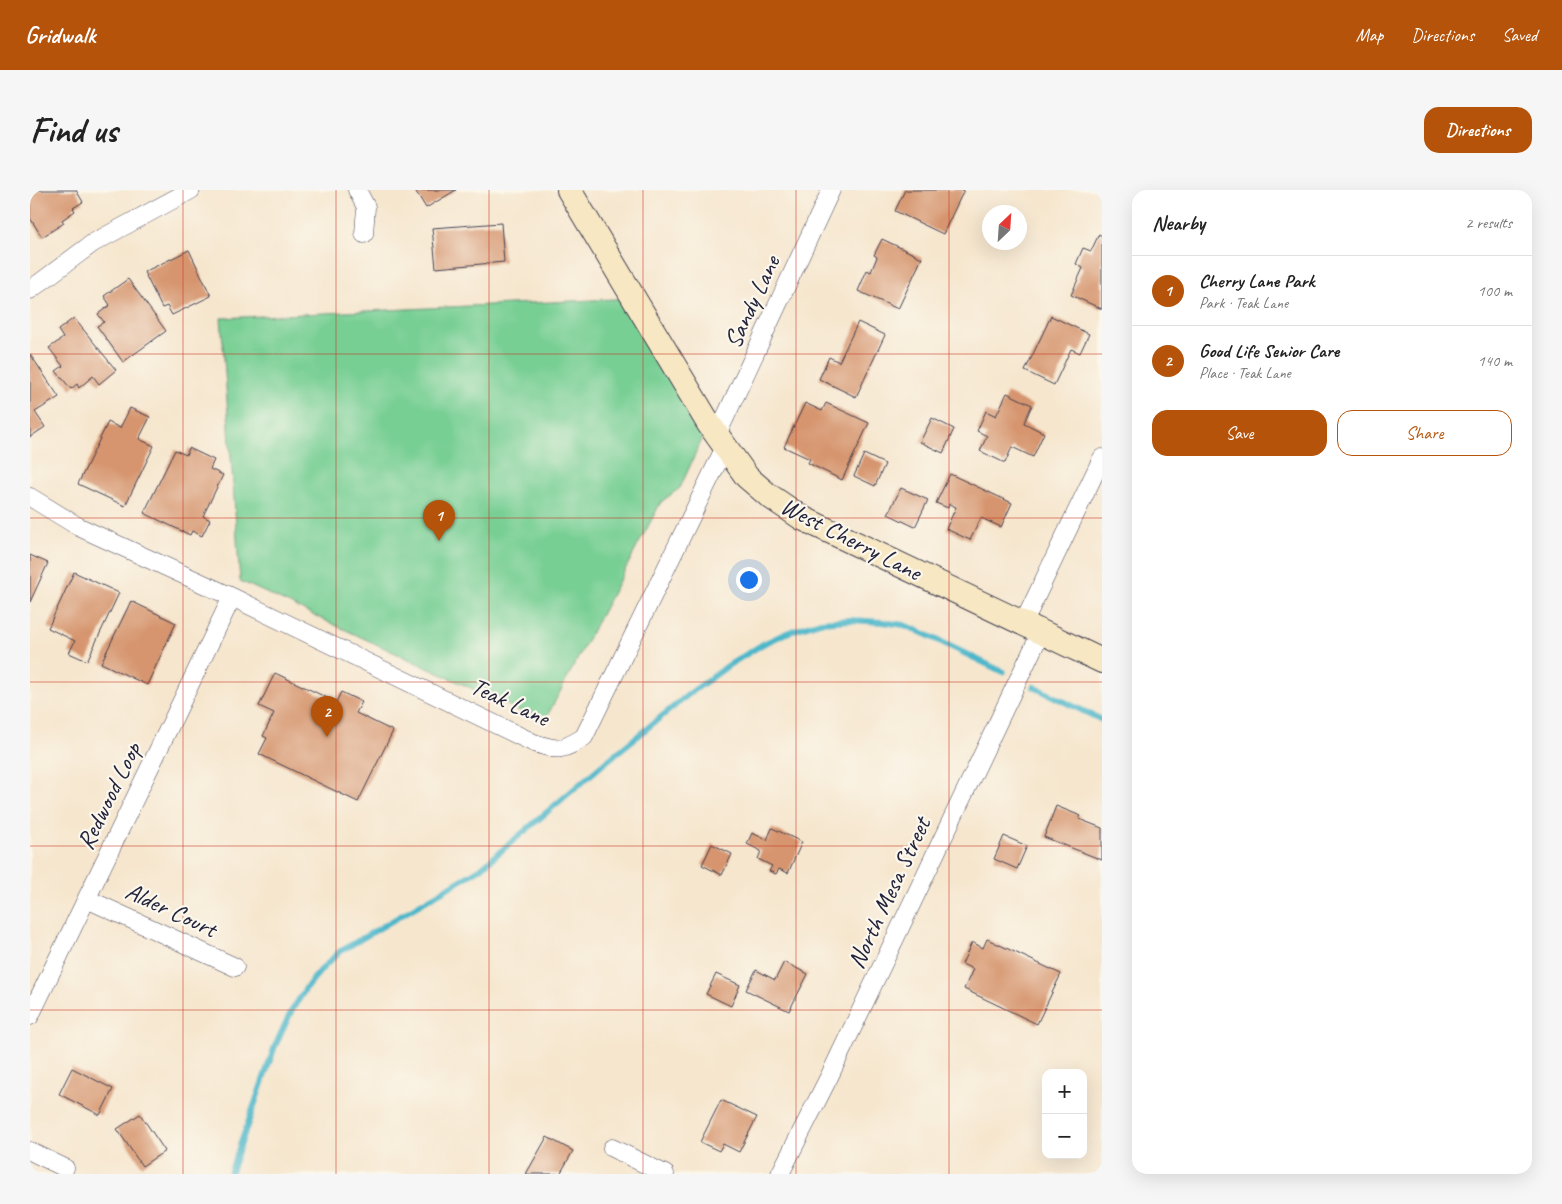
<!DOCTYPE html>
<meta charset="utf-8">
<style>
body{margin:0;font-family:Caveat,sans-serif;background:#f6f6f6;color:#222}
.controls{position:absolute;right:15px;bottom:15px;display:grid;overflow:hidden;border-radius:10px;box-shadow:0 5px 20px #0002}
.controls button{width:45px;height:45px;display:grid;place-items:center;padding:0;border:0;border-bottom:1px solid #e0e0e0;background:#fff;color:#222;font:25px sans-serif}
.compass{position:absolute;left:952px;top:15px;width:45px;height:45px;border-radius:50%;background:#fff;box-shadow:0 5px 20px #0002;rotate:25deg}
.you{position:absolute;left:718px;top:389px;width:18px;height:18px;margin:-12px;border:4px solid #fff;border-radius:50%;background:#1a73e8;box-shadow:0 0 0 8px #1a73e833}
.badge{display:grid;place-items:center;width:32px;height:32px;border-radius:50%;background:#b45309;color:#fff;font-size:16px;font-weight:700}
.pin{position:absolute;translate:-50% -41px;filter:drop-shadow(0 1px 2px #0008)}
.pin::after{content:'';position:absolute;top:26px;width:18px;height:15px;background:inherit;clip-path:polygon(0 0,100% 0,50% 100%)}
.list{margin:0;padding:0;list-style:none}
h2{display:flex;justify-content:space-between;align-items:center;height:65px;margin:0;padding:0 20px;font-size:21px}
h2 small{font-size:16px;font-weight:400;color:#767676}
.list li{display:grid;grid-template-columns:32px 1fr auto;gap:15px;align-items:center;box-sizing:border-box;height:70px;padding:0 20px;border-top:1px solid #e0e0e0}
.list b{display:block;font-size:19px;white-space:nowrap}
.list p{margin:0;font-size:16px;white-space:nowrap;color:#767676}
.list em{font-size:16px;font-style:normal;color:#767676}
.actions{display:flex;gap:10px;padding:15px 20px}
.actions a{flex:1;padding:11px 0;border:1px solid #b45309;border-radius:15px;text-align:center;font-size:18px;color:#b45309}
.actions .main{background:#b45309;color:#fff}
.map{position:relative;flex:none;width:1072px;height:984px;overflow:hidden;border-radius:15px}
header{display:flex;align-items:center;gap:30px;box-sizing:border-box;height:70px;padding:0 25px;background:#b45309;color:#fff}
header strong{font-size:24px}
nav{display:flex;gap:28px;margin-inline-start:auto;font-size:18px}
.intro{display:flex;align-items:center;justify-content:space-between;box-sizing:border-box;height:120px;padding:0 30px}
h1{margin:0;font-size:35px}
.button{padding:12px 22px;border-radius:15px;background:#b45309;color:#fff;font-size:18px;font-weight:700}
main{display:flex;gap:30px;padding:0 30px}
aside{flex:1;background:#fff;border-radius:15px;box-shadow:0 5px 20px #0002}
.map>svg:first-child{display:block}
</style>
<header>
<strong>Gridwalk</strong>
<nav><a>Map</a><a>Directions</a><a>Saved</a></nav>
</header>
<div class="intro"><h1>Find us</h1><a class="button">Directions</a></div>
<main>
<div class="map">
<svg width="1072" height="984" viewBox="0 0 1072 984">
<rect width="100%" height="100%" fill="#fbf7ec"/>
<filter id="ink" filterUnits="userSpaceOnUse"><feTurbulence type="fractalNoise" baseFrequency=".02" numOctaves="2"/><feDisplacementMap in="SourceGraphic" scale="10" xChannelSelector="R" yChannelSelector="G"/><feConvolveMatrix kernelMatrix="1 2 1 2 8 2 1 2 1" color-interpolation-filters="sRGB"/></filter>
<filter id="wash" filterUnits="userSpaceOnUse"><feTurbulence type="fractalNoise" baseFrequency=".0096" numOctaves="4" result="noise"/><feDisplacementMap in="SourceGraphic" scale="20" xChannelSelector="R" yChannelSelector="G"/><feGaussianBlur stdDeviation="1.12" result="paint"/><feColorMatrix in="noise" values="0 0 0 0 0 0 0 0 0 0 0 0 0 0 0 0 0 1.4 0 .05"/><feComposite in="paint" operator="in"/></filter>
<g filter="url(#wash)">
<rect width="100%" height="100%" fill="#f6e6ce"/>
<path fill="#78cf94" stroke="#4d7868" d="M 604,108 L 679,234 L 650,298 L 631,312 L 514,532 L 210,391 L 191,128 Z"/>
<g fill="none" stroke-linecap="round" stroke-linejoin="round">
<path stroke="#4db7ca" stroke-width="6" d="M 1004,497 L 1072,530
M 200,984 L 245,856 L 261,822 L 276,798 L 291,780 L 309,762 L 450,679 L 571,576 L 659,504 L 699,475 L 733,454 L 759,442 L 790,432 L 819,430 L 853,432 L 874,435 L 895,444 L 973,482"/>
</g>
<g id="blocks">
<path fill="#d6956e" d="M 0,0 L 46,0 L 53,12 L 43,18 L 45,21 L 32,30 L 34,33 L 12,47 L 0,28 Z
M 385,0 L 426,0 L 396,18 Z
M 875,0 L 934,0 L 913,44 L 865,21 Z
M 471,33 L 474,72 L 406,78 L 402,38 Z
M 1069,44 L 1072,46 L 1072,119 L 1041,105 L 1053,78 L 1046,74 L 1053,58 L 1061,61 Z
M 852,49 L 892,68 L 868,119 L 828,101 L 837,80 L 841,82 L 847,67 L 844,65 Z
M 159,60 L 181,106 L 142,125 L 137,116 L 132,118 L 114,82 Z
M 98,89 L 136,141 L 93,172 L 67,136 L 74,132 L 68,124 L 80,115 L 74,106 Z
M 1021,126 L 1059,144 L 1050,163 L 1041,159 L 1024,195 L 995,181 Z
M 44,128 L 86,180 L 69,194 L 63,186 L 49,198 L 47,194 L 41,199 L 26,181 L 33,176 L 19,158 L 33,148 L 28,140 Z
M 828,132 L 855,145 L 826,207 L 789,189 L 799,167 L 809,172 Z
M 0,164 L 29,207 L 5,222 L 15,237 L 0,247 Z
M 977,203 L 1002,215 L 994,233 L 1014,243 L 1003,267 L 982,257 L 975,273 L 950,261 L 957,246 L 947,241 L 956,221 L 966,226 Z
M 775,213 L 792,221 L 796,213 L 839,233 L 812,290 L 778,273 L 780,269 L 754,257 Z
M 100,218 L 120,227 L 109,249 L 124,256 L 95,316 L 48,294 L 78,232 L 90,238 Z
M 902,228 L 924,239 L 913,263 L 890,252 Z
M 159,258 L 184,270 L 180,279 L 193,285 L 173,326 L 180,330 L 172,346 L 162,341 L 160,345 L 114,323 L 145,260 L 156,265 Z
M 834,264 L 855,274 L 845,296 L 824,286 Z
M 920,284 L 982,313 L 971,337 L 951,328 L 940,350 L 916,339 L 926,317 L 919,314 L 918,318 L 906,313 Z
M 871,298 L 898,310 L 885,337 L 858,324 Z
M 0,365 L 18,373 L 0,412 Z
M 44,382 L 89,403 L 57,471 L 39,463 L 45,451 L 18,438 Z
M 101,411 L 146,433 L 117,495 L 71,473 Z
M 245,483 L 306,512 L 311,502 L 332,512 L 326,523 L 363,541 L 328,612 L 229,564 L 237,548 L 233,546 L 244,523 L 229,516 Z
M 1026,616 L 1051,626 L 1049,629 L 1072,638 L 1072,670 L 1014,647 Z
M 742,638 L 772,652 L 758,683 L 749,679 L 746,684 L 739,681 L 742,676 L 728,669 L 731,661 L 717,654 L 722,643 L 737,650 Z
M 974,646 L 997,656 L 987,679 L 964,669 Z
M 682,654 L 702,664 L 692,685 L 672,675 Z
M 957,749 L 1031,784 L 1007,834 L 934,799 L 943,779 L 932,774 L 942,752 L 953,758 Z
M 754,772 L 778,784 L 759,821 L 716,800 L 726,780 L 745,790 Z
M 686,784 L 710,795 L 701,816 L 676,804 Z
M 42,878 L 83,899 L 70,925 L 29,904 Z
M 691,910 L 727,927 L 709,962 L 693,954 L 689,961 L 670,952 Z
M 110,924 L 135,961 L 112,976 L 87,939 Z
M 517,947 L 543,961 L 530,984 L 496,984 Z"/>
</g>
</g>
<g filter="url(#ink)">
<use href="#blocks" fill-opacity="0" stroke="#423f51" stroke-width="1"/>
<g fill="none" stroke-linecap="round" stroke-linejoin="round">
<defs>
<path id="street" d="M 327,0 L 336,17 L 334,44
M 0,100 L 63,53 L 161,0
M 687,245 L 801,0
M 0,307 L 49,337 L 202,407 L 504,553 C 530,561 531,561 554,547 L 695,257
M 993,434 L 1072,268
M 57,709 L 205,777
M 0,826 L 202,407
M 582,958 L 635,984
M 0,961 L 35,978
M 750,984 L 800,885 L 1011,442"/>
<path id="secondary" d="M 539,0 L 679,234 L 717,287 L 738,305 L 772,328 L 1072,471"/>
</defs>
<use href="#street" stroke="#423f51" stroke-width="19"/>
<use href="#secondary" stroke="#423f51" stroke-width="26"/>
<use href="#street" stroke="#fff" stroke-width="18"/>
<use href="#secondary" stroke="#f7e8c3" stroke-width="24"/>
</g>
</g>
<path fill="none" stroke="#c8321e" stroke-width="1" stroke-opacity="0.55" d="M 153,0 L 153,984M 306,0 L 306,984M 459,0 L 459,984M 613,0 L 613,984M 766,0 L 766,984M 919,0 L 919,984M 0,164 L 1072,164M 0,328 L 1072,328M 0,492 L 1072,492M 0,656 L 1072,656M 0,820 L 1072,820"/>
<g text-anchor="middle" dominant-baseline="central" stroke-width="4.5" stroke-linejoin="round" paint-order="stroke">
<g font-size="25" fill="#22223b" stroke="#fbf7ec">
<text transform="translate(722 112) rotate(-65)">Sandy Lane</text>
<text transform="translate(821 349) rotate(27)">West Cherry Lane</text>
<text transform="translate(480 512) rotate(25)">Teak Lane</text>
<text transform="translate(79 606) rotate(-64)">Redwood Loop</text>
<text transform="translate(859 703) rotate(-65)">North Mesa Street</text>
<text transform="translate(141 720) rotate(25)">Alder Court</text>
</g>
</g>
</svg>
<div class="controls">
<button>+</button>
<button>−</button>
</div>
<svg class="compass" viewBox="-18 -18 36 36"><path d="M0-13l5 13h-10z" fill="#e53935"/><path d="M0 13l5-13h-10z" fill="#767676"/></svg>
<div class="you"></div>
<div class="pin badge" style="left:409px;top:351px">1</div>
<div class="pin badge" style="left:297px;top:547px">2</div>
</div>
<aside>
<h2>Nearby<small>2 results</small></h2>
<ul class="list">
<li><span class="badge">1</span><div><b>Cherry Lane Park</b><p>Park · Teak Lane</p></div><em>100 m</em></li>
<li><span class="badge">2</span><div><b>Good Life Senior Care</b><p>Place · Teak Lane</p></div><em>140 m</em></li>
</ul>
<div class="actions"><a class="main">Save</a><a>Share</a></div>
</aside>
</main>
